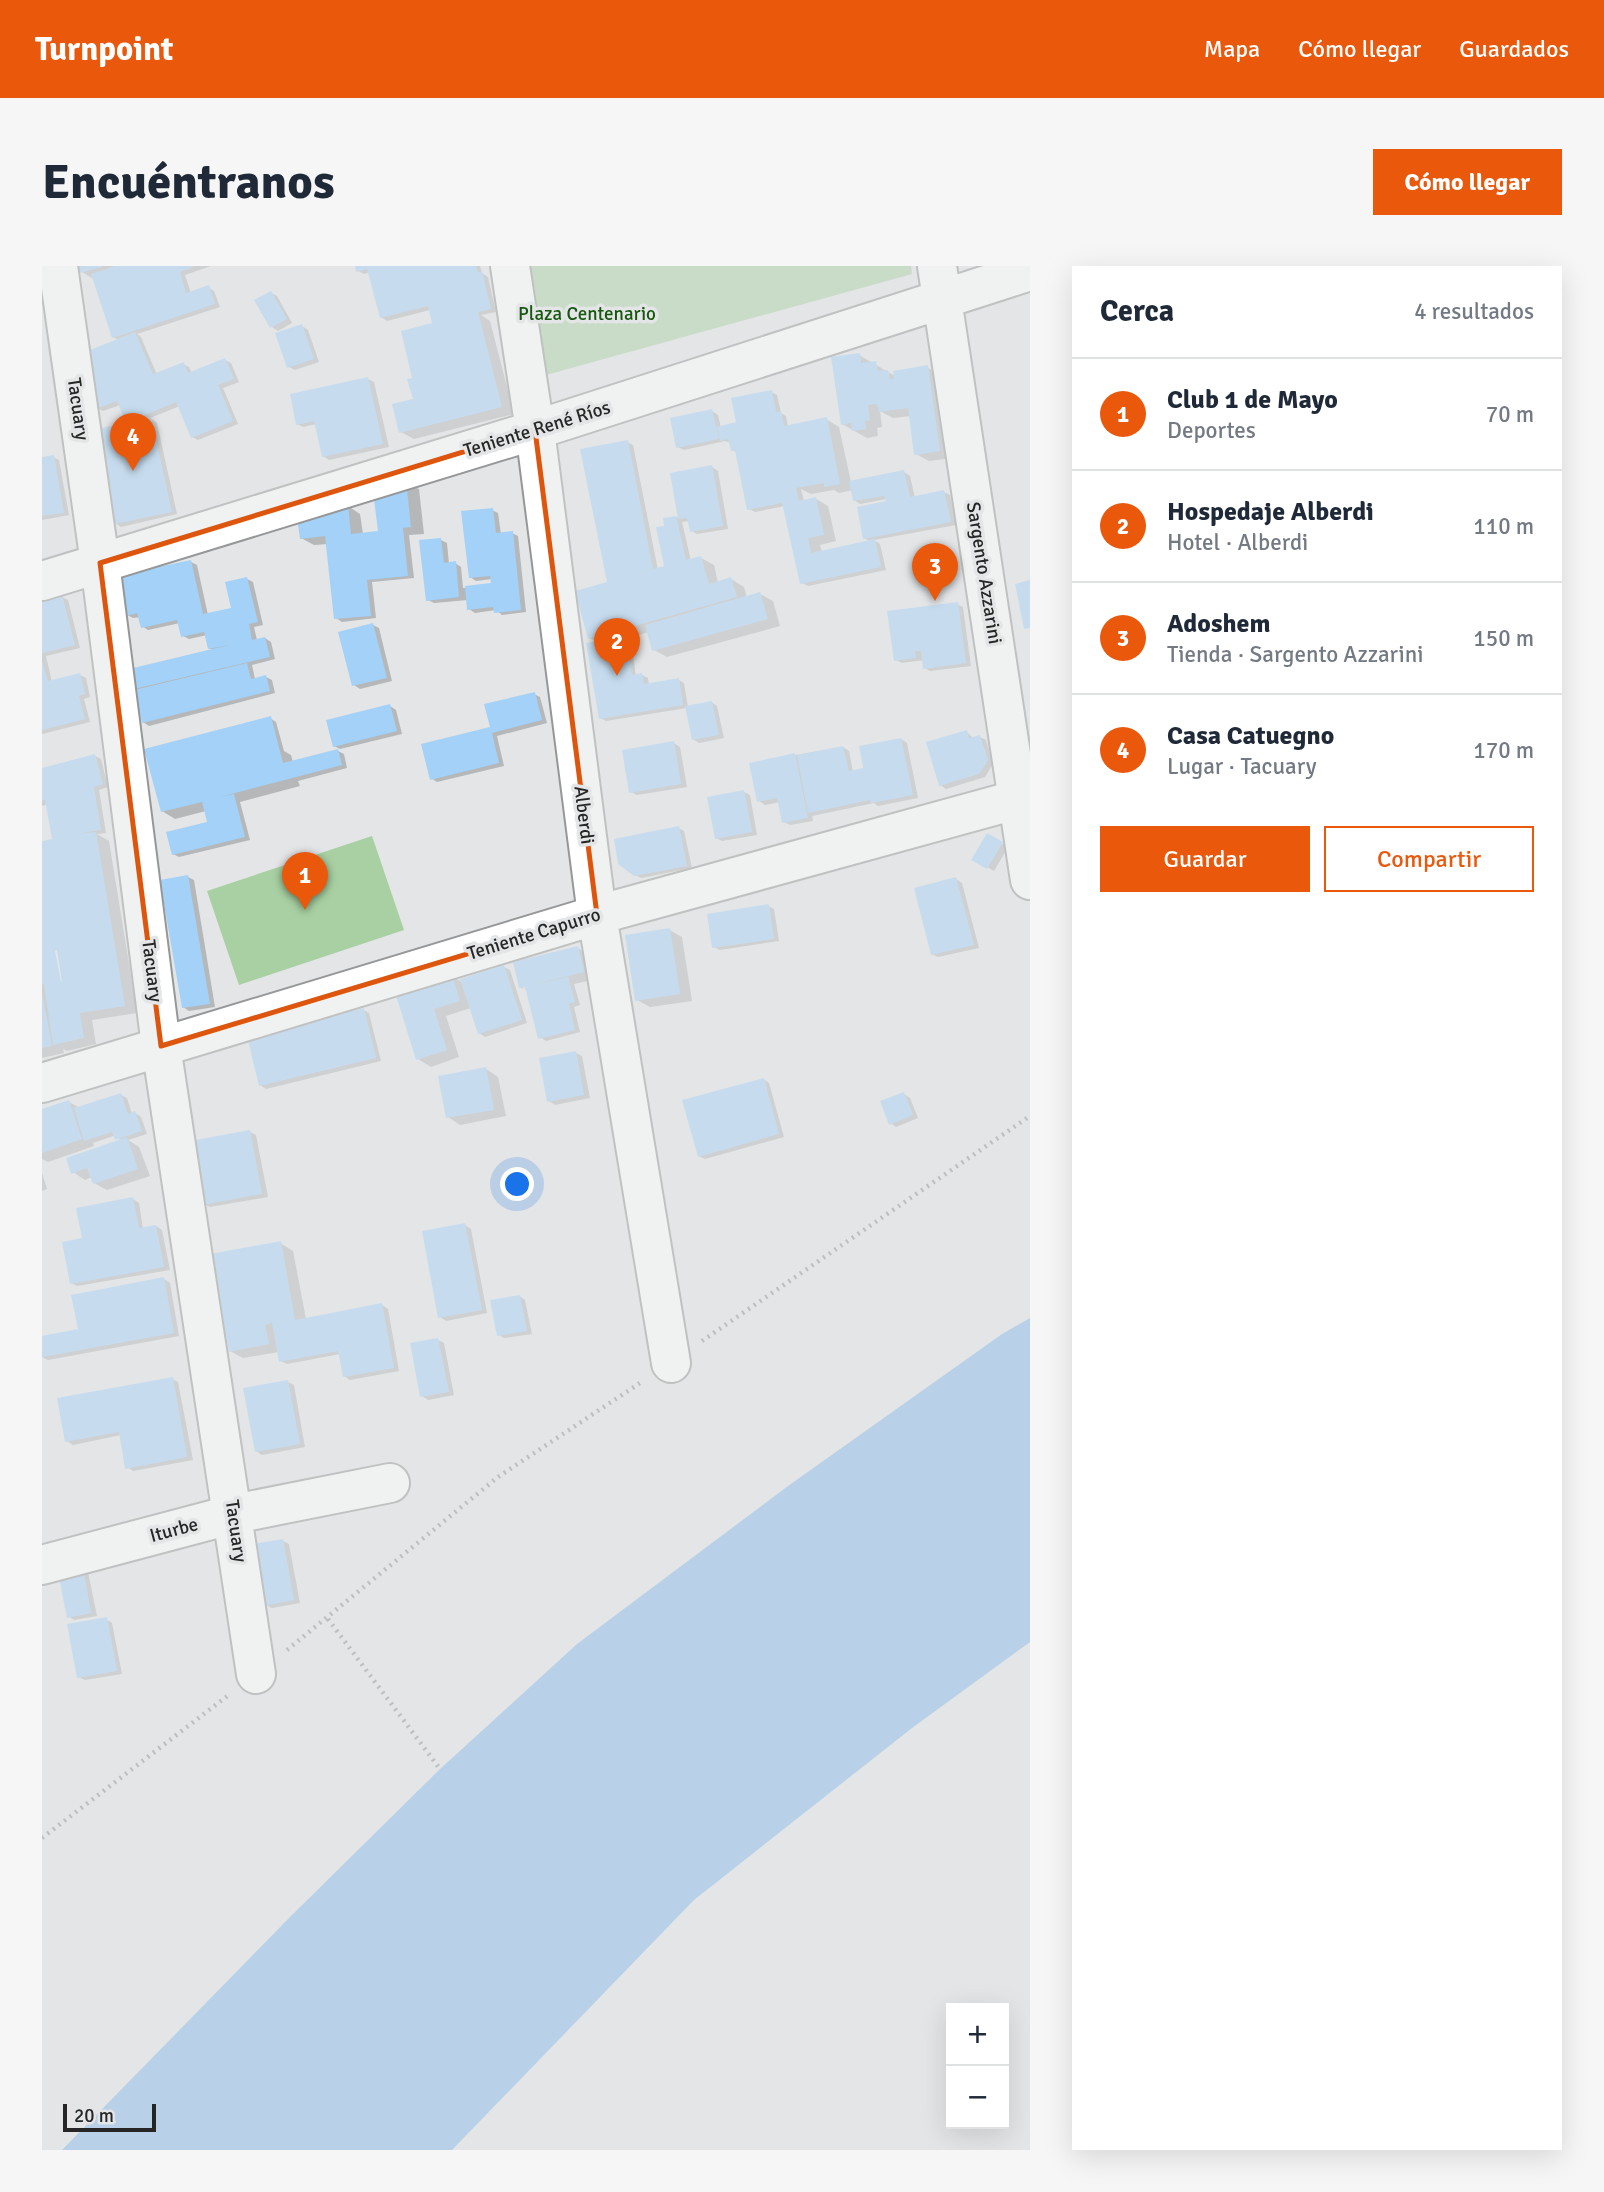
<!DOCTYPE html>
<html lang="es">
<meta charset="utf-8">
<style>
body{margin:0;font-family:Signika,sans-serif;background:#f6f6f7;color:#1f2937}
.controls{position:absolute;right:21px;bottom:21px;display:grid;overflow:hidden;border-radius:0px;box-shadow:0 7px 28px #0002}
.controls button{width:63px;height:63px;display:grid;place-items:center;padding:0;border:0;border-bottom:2px solid #e0e1e3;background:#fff;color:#1f2937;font:35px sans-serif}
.scale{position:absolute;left:21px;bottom:18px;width:93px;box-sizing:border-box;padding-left:7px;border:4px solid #262626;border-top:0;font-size:19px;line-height:24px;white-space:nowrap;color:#262626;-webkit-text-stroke:5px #e3e5e6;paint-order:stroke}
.you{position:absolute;left:476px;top:919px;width:24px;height:24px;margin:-18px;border:5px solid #fff;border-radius:50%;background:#1a73e8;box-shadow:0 0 0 10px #1a73e833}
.badge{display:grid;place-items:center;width:46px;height:46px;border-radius:50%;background:#ea580c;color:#fff;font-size:23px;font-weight:700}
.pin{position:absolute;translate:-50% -58px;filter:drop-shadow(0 2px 4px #0008)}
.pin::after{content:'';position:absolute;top:37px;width:24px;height:21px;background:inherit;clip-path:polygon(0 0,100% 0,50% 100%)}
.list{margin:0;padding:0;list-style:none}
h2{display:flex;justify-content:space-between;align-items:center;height:91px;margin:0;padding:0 28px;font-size:30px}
h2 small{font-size:23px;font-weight:400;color:#747a83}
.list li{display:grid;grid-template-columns:46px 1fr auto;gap:21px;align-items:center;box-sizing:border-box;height:112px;padding:0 28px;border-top:2px solid #e0e1e3}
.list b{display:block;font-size:26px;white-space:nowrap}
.list p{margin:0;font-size:23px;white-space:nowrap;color:#747a83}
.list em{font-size:23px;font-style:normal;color:#747a83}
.actions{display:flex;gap:14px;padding:21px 28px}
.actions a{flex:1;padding:16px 0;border:2px solid #ea580c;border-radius:0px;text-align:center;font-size:24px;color:#ea580c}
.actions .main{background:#ea580c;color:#fff}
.map{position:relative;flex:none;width:988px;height:1884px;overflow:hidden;border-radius:0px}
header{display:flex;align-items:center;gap:42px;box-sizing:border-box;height:98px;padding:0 35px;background:#ea580c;color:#fff}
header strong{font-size:33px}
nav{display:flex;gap:38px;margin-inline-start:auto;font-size:24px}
.intro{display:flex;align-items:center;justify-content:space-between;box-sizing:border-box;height:168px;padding:0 42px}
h1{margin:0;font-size:49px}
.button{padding:18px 32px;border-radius:0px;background:#ea580c;color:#fff;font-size:24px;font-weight:700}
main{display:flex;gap:42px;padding:0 42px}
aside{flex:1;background:#fff;border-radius:0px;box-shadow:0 7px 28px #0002}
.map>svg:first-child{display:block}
</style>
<header>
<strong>Turnpoint</strong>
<nav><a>Mapa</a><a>Cómo llegar</a><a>Guardados</a></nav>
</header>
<div class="intro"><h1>Encuéntranos</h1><a class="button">Cómo llegar</a></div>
<main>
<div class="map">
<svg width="988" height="1884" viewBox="0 0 988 1884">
<rect width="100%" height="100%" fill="#e3e5e6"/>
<path fill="#a8d0a2" d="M 487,0 L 869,0 L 870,8 L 504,109 Z
M 330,570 L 362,664 L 197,719 L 165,625 Z"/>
<path fill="#86b9ec" d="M 988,1052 L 988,1376 L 870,1462 L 652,1634 L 410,1884 L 20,1884 L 248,1651 L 398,1503 L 535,1378 L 746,1220 L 960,1068 Z"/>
<path fill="#0003" fill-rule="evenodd" d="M 38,0 L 169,0 L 143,9 L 149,27 L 166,21 L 172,25 L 178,41 L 95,68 L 99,71 L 115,109 L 141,98 L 147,101 L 150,107 L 183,94 L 189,97 L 197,116 L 181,122 L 196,158 L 156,174 L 150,171 L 138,140 L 108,152 L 115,157 L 135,248 L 79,261 L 73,257 L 86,158 L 78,139 L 61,145 L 55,142 L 77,74 L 71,71 L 53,14 L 40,6 Z
M 315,0 L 438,0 L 440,7 L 446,11 L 454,46 L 439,49 L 448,55 L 472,148 L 372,173 L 359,166 L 373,134 L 372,113 L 395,58 L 388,44 L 345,55 L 339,51 L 328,6 L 322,8 L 316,5 Z
M 229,27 L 235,30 L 250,57 L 236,65 L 230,61 L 215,35 Z
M 260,60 L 266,64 L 277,96 L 253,104 L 247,101 Z
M 817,89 L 853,110 L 885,101 L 898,109 L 910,192 L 887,195 L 874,188 L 869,150 L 851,152 L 838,145 L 840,161 L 835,162 L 836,170 L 825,172 L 800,158 Z
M 326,113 L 332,116 L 347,181 L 287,194 L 281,190 L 274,158 L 261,161 L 255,158 Z
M 729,126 L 735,129 L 739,147 L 744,150 L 746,161 L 784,153 L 797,161 L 809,216 L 862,206 L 868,210 L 873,232 L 902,226 L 908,229 L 914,259 L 832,274 L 838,278 L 844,304 L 766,320 L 760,317 L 743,240 L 713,246 L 707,243 L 696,187 L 690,184 L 689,177 L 683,175 L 642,184 L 636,181 L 670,145 L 676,149 L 679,162 L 696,158 ZM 759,223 L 769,228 L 792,224 L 797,227 L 811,224 L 812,234 L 818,238 L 845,233 L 846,237 L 822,272 L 829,276 L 780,286 L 778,279 L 794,275 L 786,240 L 774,233 L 762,235 Z
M 585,176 L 591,179 L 616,304 L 627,301 L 623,253 L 638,251 L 670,201 L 676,205 L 686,263 L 655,268 L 650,265 L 648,255 L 640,256 L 649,295 L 659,292 L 672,299 L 676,317 L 689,313 L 702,321 L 705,332 L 718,328 L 731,335 L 738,360 L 625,391 L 612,384 L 607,366 L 584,373 L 589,375 L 594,410 L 600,409 L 606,412 L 607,419 L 637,414 L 642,417 L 646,441 L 669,436 L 675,440 L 682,472 L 657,477 L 651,473 L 645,442 L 564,455 L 558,452 L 556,376 L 547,372 L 570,317 Z
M 11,191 L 17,194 L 27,249 L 0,254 L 0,193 Z
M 364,216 L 377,223 L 382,268 L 367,269 L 372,312 L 330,316 L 334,352 L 300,356 L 294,352 L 286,278 L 272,279 L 259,272 L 306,240 L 318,248 L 321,268 L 337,266 Z
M 450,244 L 456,247 L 459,268 L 470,267 L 476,270 L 484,346 L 460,349 L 454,344 L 433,347 L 427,343 L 426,334 L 392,337 L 386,334 L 399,274 L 405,277 L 407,298 L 413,297 L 419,301 L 421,322 L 451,319 L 450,313 L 434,315 L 428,311 Z
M 149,296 L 155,299 L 166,349 L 191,343 L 205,313 L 211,316 L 221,359 L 212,361 L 215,374 L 223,372 L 229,376 L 233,393 L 210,399 L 213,413 L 224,411 L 230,414 L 233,427 L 107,460 L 101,456 L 89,405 L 173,385 L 167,382 L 165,369 L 147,373 L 141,370 L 138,357 L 106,364 L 100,360 L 98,351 L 91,352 L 85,349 Z
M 20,331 L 26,334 L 38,382 L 4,390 L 10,416 L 38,409 L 44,412 L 48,431 L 42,433 L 48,456 L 0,468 L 0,336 Z
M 915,338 L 921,341 L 929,400 L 888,405 L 883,402 L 882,394 L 860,397 L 854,394 Z
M 331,359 L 337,362 L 350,415 L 318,423 L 312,419 Z
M 492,428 L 498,431 L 505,457 L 455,470 L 462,500 L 395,516 L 389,512 Z
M 348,440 L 354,444 L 360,468 L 298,483 L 292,480 Z
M 228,452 L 234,456 L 242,485 L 249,489 L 251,496 L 296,485 L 302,488 L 305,502 L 256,515 L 258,520 L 198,536 L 208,574 L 137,591 L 131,588 L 167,557 L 164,545 L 133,553 L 120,545 Z
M 925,466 L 932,473 L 938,471 L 944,474 L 951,498 L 943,511 L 904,523 L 898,519 Z
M 859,473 L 865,477 L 876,532 L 836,540 L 832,537 L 770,550 L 771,555 L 748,559 L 742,556 L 738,536 L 723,539 L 717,535 L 753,489 L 801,481 L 807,485 L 811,506 L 824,503 Z
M 632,477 L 638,481 L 645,521 L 595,529 L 589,526 Z
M 53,490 L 59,493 L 66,521 L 57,524 L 64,567 L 55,568 L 67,575 L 95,747 L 50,754 L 54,778 L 25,785 L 21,783 L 22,787 L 0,792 L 0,576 L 16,574 L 6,538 L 0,540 L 0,504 ZM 10,676 L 13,676 L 22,715 L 17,716 Z
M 702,526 L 708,529 L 715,569 L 680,575 L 674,572 Z
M 636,562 L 642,565 L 650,602 L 599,612 L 593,609 Z
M 946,569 L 966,581 L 952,605 L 932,593 Z
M 146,611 L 152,614 L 173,741 L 147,745 L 141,741 Z
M 914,613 L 920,617 L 937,682 L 896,691 L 890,688 Z
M 726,640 L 732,643 L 737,675 L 678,684 L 672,681 Z
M 627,664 L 640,671 L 650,735 L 608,741 L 595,734 Z
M 536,682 L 548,690 L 554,713 L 532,718 L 538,739 L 532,741 L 538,766 L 504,775 L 498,771 L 486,724 L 482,723 L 492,720 L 491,717 L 481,719 L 481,723 L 478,721 L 473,697 Z
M 462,701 L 468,704 L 485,757 L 443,771 L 437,767 L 429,742 L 404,750 L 417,791 L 389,801 L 376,793 L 355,727 L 410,710 L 418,715 Z
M 322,744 L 327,747 L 339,795 L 224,823 L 218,819 Z
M 534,787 L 540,790 L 548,832 L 513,839 L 507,835 Z
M 444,803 L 456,811 L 464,850 L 418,859 L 406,851 Z
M 721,813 L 727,817 L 742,871 L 663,893 L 657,890 Z
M 862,828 L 868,832 L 876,852 L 854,861 L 848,857 Z
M 79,829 L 85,832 L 90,848 L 93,847 L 99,851 L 105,868 L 86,874 L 97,881 L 108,910 L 65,924 L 52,917 L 50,911 L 43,914 L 31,906 L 79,875 L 74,869 L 51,877 L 52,880 L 6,896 L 0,893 L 0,845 L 27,836 L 38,842 Z
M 208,866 L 214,869 L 226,931 L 168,941 L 162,938 Z
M 0,907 L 5,923 L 0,925 Z
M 91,933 L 97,937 L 101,963 L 114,960 L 120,964 L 128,1004 L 35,1020 L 29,1017 L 42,974 Z
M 423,959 L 429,963 L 445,1047 L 404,1055 L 398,1051 Z
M 238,977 L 251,985 L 264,1053 L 340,1039 L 346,1043 L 357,1105 L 308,1114 L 302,1110 L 298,1088 L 245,1098 L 239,1095 L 237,1086 L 201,1092 L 188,1085 Z
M 122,1013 L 128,1017 L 137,1070 L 6,1094 L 0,1091 L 0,1072 L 38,1065 Z
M 477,1030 L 483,1034 L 490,1068 L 462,1072 L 457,1069 Z
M 396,1074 L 402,1077 L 412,1129 L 386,1134 L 380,1130 Z
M 130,1113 L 136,1116 L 151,1194 L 91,1205 L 85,1201 L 79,1169 L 31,1179 L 25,1175 Z
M 246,1116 L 252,1119 L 263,1181 L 220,1189 L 214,1185 Z
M 241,1275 L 247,1278 L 258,1337 L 230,1342 L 224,1339 Z
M 46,1306 L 55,1350 L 32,1354 L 26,1350 L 18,1307 Z
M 64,1353 L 70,1357 L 80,1408 L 43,1414 L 37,1411 Z"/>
<path fill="#a3d1f8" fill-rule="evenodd" d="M 36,0 L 60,0 L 60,1 L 38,7 Z
M 73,0 L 153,0 L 138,6 L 144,27 L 167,19 L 173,38 L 70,72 L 49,8 Z
M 313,0 L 434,0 L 436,7 L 440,5 L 449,43 L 436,46 L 460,141 L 357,167 L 350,138 L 371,133 L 365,113 L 370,112 L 359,65 L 390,57 L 386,40 L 338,52 L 325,3 L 314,6 Z
M 229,25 L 245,53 L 228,62 L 212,34 Z
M 260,58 L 272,93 L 245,102 L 233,67 Z
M 93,66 L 111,108 L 142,96 L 146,107 L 183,92 L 192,113 L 176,119 L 191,155 L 149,172 L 134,136 L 84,157 L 75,135 L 53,143 L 43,86 Z
M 818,87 L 819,97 L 834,95 L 836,105 L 846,104 L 848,113 L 852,113 L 851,105 L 886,99 L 898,185 L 872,189 L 866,142 L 837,146 L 835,138 L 826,139 L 828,154 L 823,155 L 824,163 L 810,165 L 809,157 L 799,159 L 789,91 Z
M 326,111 L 341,178 L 280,191 L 272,155 L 254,159 L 248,128 Z
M 730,124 L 734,146 L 739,145 L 742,160 L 785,151 L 798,218 L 782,221 L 782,217 L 754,222 L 757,235 L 774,231 L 782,269 L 766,272 L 769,287 L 833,273 L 839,301 L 758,318 L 740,237 L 705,244 L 693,184 L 689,185 L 686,173 L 678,175 L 675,161 L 694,156 L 689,132 Z
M 670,143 L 677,173 L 634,182 L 628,152 Z
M 109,151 L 130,246 L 72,258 L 51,164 Z
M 586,174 L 611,303 L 622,300 L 614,261 L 622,260 L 621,252 L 634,250 L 644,294 L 659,290 L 667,318 L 689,311 L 695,331 L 546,373 L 533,325 L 565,316 L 538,183 Z
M 12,189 L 22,247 L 0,250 L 0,191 Z
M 670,199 L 681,260 L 648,266 L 645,252 L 636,253 L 628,207 Z
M 862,204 L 868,231 L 902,224 L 909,256 L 821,273 L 815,241 L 844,235 L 842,230 L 811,235 L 807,215 Z
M 364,214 L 369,261 L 361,262 L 366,310 L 325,314 L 329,350 L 292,353 L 283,270 L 258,273 L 254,244 L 306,238 L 309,268 L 336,265 L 330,217 Z
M 451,242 L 454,267 L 471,265 L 479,344 L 452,347 L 451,341 L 425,344 L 423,320 L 449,317 L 448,310 L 427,312 L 419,245 Z
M 399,272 L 402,297 L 414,295 L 417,331 L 384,335 L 377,274 Z
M 149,294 L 161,348 L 189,342 L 183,316 L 205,311 L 216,356 L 207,358 L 210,374 L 223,371 L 228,391 L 92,423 L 87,403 L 187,379 L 166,383 L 162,366 L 139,371 L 135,354 L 99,362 L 95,347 L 84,350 L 74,310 Z
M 988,314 L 988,362 L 982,363 L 973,318 Z
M 718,326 L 726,353 L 610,385 L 603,359 Z
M 20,329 L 33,379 L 0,387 L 0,334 Z
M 916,336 L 924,397 L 881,403 L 879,385 L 873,385 L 874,392 L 852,395 L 845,345 Z
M 331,357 L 345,412 L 310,420 L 296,366 Z
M 583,370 L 590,409 L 600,407 L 602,418 L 637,412 L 641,439 L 557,453 L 544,377 Z
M 0,395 L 6,415 L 38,407 L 43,428 L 37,430 L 43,453 L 0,464 Z
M 205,397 L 209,413 L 224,409 L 228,425 L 100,457 L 92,424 Z
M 493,426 L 500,454 L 450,467 L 457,497 L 388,514 L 379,478 L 448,461 L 442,438 Z
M 670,435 L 677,469 L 650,474 L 643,440 Z
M 348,438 L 355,465 L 291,481 L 284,454 Z
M 229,450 L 241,497 L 296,483 L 300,499 L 178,531 L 192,528 L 203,571 L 130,589 L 124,566 L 165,556 L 160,536 L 119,546 L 102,483 Z
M 925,464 L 927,472 L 938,469 L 946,494 L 937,508 L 897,520 L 884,476 Z
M 859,472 L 871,529 L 829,537 L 828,534 L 766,547 L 755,489 L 801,480 L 807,505 L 821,502 L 823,512 L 817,480 Z
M 632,475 L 639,518 L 587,527 L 580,484 Z
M 753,487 L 766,552 L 740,557 L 735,532 L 715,536 L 707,497 Z
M 53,488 L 61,518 L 52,521 L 59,564 L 34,568 L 54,566 L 83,740 L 38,747 L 42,772 L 11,779 L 2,718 L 0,718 L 0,575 L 10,573 L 3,534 L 0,535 L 0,502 ZM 15,684 L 20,716 L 19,716 L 13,685 Z
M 702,524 L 710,566 L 673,573 L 665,531 Z
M 637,560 L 645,600 L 592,610 L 576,598 L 572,573 Z
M 945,567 L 961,576 L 945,603 L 929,594 Z
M 146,609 L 168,738 L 140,742 L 118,614 Z
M 914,611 L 932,679 L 889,689 L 872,622 Z
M 727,638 L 732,673 L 670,682 L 665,648 Z
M 628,662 L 638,728 L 593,735 L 583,669 Z
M 536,680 L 542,706 L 487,720 L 526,711 L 533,736 L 527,738 L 533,764 L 496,773 L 483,721 L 477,722 L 471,696 Z
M 462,699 L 480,754 L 436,768 L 418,713 Z
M 410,708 L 418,735 L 392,743 L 405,784 L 374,794 L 353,726 Z
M 0,727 L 10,780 L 0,782 Z
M 322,742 L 334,792 L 217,820 L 205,770 Z
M 534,785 L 542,829 L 505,836 L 497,792 Z
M 444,801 L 452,844 L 404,852 L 396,810 Z
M 722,812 L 737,868 L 656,891 L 640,834 Z
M 862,826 L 871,849 L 847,859 L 838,835 Z
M 79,827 L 86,848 L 93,845 L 100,865 L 73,874 L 70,866 L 42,875 L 32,842 Z
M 27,834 L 40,873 L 0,887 L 0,843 Z
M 208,864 L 220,928 L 160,939 L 148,875 Z
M 85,871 L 96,903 L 51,918 L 45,902 L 29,908 L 24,892 Z
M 91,931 L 97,962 L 114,959 L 122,1001 L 28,1018 L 20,976 L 40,972 L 34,942 Z
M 423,957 L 440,1044 L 396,1052 L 380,965 Z
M 239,975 L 253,1054 L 340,1037 L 352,1102 L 301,1111 L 296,1085 L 237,1096 L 230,1057 L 223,1059 L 227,1078 L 187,1086 L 168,988 Z
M 122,1011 L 132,1067 L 0,1091 L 0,1070 L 36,1063 L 29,1029 Z
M 478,1029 L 485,1065 L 455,1070 L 448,1034 Z
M 396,1072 L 407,1126 L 378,1131 L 368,1077 Z
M 131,1111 L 145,1191 L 83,1203 L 77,1166 L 23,1176 L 15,1132 Z
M 246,1114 L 258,1178 L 213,1186 L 201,1122 Z
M 241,1273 L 252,1334 L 222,1340 L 211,1278 Z
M 41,1301 L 49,1347 L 25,1352 L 16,1306 Z
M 65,1351 L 75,1405 L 35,1412 L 25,1358 Z"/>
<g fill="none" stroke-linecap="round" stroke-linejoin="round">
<defs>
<path id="minor" d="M 16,0 L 58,297 L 119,780 L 214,1408
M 468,0 L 493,164 L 555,649 L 629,1097
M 895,0 L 988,614
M 0,315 L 493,164 L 988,5
M 0,817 L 555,649 L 988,530
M 0,1299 L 192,1248 L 348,1217"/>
</defs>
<use href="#minor" stroke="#969798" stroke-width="42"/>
<path stroke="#8f9091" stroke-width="4.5" stroke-dasharray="2 5" stroke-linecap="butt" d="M 660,1075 L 988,850
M 286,1353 L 398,1503
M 245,1384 L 456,1211 L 601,1115
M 0,1572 L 188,1428"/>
<use href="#minor" stroke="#fff" stroke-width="38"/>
</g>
<path d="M0 0H988V1884H0ZM 493,164 L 555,649 L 119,780 L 58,297 Z" fill="#e3e5e6" fill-opacity=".55" fill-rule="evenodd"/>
<path fill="none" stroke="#de560d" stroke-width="5" stroke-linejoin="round" d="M 493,164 L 555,649 L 119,780 L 58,297 Z"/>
<g text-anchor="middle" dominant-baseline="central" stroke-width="7" stroke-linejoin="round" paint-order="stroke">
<g font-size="19" fill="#17570f" stroke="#e3e5e6">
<text x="545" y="48">Plaza Centenario</text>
</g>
<g font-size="19" fill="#262626" stroke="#e3e5e6">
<text transform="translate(36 143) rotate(82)">Tacuary</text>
<text transform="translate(495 163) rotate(-17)">Teniente René Ríos</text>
<text transform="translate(942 307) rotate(81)">Sargento Azzarini</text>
<text transform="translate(542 549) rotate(83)">Alberdi</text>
<text transform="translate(492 668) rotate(-17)">Teniente Capurro</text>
<text transform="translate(110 705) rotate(83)">Tacuary</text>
<text transform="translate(132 1264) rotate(-15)">Iturbe</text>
<text transform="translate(194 1265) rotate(82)">Tacuary</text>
</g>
</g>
</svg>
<div class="controls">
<button>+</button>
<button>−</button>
</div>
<div class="scale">20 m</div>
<div class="you"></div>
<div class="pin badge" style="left:263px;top:644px">1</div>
<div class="pin badge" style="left:575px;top:410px">2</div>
<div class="pin badge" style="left:893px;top:335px">3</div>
<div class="pin badge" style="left:91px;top:205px">4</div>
</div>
<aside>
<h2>Cerca<small>4 resultados</small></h2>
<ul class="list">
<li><span class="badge">1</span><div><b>Club 1 de Mayo</b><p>Deportes</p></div><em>70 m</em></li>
<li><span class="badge">2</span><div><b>Hospedaje Alberdi</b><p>Hotel · Alberdi</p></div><em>110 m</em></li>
<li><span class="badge">3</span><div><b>Adoshem</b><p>Tienda · Sargento Azzarini</p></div><em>150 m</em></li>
<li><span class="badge">4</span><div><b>Casa Catuegno</b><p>Lugar · Tacuary</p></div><em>170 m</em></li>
</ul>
<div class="actions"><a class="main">Guardar</a><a>Compartir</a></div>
</aside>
</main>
